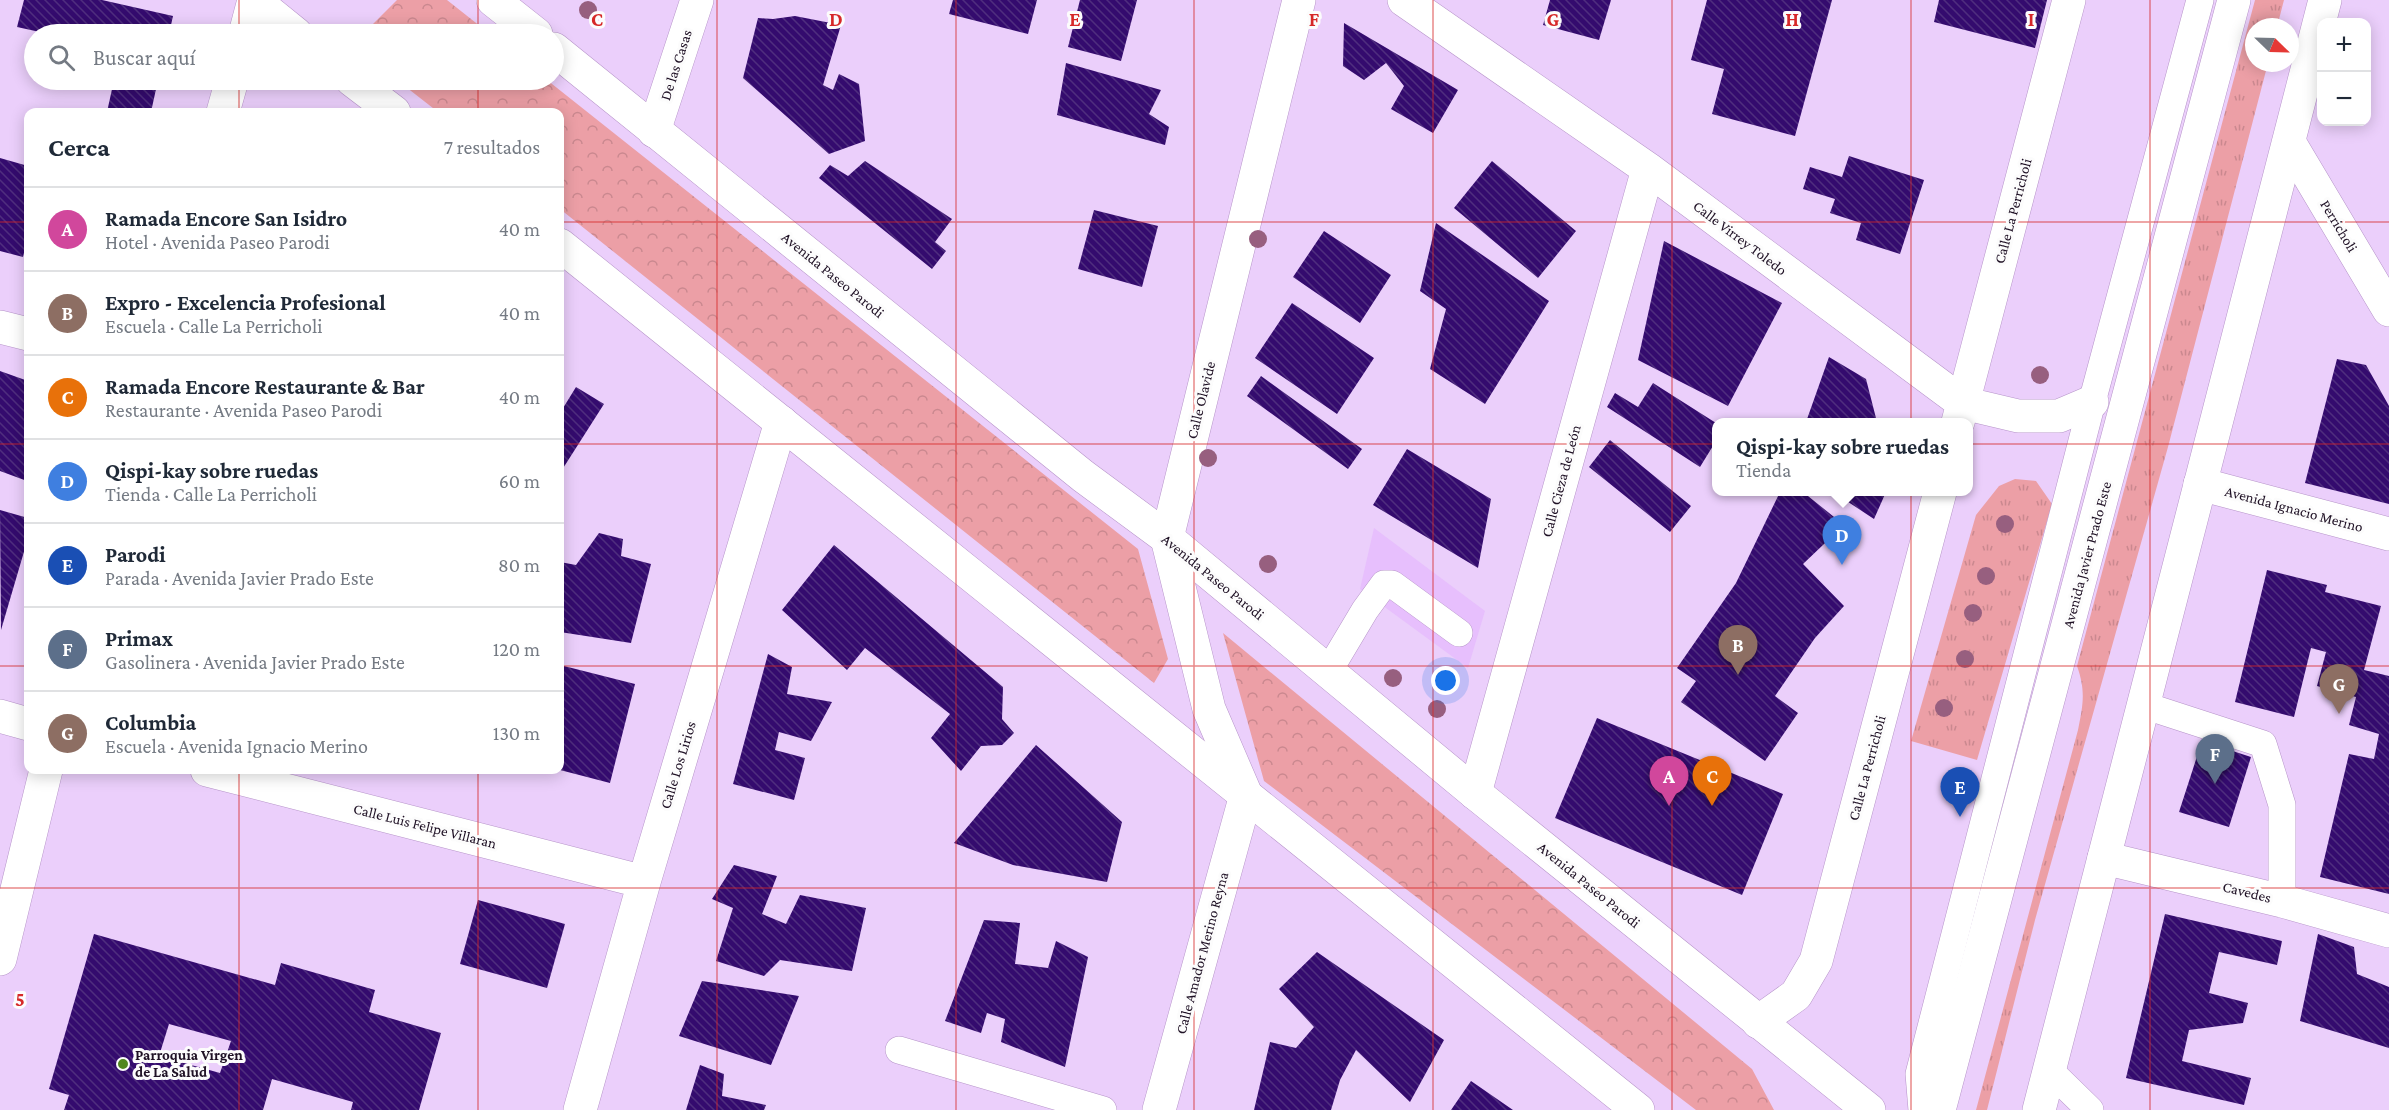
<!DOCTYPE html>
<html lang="es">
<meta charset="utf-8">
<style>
body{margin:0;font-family:"Crimson Pro",serif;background:#f6f6f7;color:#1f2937}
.controls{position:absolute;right:18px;top:18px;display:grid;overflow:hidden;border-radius:12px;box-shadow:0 3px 15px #0003}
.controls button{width:54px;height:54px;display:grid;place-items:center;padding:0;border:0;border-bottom:2px solid #e0e1e3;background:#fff;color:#1f2937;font:30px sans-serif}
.compass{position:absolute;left:2245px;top:18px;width:54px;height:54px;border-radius:50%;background:#fff;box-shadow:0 3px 15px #0003;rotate:113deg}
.you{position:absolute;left:1446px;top:681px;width:21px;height:21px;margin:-15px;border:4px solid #fff;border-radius:50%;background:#1a73e8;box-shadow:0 0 0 9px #1a73e833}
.badge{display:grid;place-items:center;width:39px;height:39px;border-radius:50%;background:#db2777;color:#fff;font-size:20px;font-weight:700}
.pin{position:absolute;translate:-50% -50px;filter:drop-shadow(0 2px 3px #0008)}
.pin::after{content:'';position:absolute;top:32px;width:21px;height:18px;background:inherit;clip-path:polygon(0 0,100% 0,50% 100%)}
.popup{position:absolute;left:1712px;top:418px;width:261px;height:78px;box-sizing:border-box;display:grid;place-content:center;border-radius:12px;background:#fff;filter:drop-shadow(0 2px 4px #0005);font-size:20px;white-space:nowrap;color:#747a83}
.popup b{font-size:22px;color:#1f2937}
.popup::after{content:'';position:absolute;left:50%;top:100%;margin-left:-12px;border:12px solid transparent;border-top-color:#fff}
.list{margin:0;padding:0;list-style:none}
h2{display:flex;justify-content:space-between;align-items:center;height:78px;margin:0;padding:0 24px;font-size:26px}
h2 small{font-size:20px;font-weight:400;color:#747a83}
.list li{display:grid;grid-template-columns:39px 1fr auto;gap:18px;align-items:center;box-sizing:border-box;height:84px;padding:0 24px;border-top:2px solid #e0e1e3}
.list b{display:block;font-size:22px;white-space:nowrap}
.list p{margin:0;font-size:20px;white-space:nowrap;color:#747a83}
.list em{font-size:20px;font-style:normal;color:#747a83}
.icon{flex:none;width:33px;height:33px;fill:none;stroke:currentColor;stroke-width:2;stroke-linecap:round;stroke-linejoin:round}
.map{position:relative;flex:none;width:2389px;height:1110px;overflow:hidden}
.search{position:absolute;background:#fff;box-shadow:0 3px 15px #0003;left:24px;top:24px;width:540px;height:66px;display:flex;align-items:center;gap:15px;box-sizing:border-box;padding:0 21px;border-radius:33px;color:#747a83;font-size:22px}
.panel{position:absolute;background:#fff;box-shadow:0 3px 15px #0003;left:24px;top:108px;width:540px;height:666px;border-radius:12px}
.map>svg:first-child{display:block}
</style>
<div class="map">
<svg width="2389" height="1110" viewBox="0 0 2389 1110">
<defs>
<pattern id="grass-tufts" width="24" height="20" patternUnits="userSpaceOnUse" patternTransform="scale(1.5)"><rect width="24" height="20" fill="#ec9fa6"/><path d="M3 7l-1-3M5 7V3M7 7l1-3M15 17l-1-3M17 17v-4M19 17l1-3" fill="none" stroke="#ca888f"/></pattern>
<pattern id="park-crowns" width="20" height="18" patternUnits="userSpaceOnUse" patternTransform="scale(1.5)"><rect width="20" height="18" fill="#ec9fa6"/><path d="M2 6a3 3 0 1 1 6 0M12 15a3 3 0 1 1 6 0" fill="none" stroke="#ca888f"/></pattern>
<pattern id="building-back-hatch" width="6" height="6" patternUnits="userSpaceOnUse" patternTransform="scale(1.5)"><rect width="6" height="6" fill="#340b6e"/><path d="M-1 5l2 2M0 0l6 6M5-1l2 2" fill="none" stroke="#4f2e7e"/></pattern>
</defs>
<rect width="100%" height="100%" fill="#ebcffb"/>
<path fill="#e7bffd" d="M 1374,528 L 1485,611 L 1468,668 L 1360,589 Z"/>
<path fill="url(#grass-tufts)" d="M 2255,0 L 2284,0 L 2277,27 L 2254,27 L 2254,63 L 2268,63 L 2168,447 L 2035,920 L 1987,1110 L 1976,1110 L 2078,730 C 2083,705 2086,691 2077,666 Z
M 2015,479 L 2036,481 L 2052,504 L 1977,760 L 1911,741 L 1976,515 L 1999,486 Z"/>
<path fill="url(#park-crowns)" d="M 397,0 L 447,0 L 490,34 L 363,34 Z
M 397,80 L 547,80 L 1138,549 L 1168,659 L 1154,683 L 560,209 L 560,112 L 438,112 Z
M 1223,633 L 1752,1069 L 1774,1110 L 1696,1110 L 1264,781 Z"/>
<path fill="url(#building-back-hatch)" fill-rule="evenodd" d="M 24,0 L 102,0 L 173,16 L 169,34 L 49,34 L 17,27 Z
M 953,0 L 1037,0 L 1028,34 L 949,14 Z
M 1080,0 L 1137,0 L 1121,61 L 1068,47 Z
M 1550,0 L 1611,0 L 1599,40 L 1543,25 Z
M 1707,0 L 1832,0 L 1795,136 L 1712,114 L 1724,69 L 1691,60 Z
M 1939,0 L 2047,0 L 2035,48 L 1934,22 Z
M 795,16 L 841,25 L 823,85 L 833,90 L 839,74 L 859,84 L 865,141 L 829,154 L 743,78 L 758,18 L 773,19 Z
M 1344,23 L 1458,90 L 1433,133 L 1391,109 L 1404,86 L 1386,63 L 1364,80 L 1343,66 Z
M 1066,63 L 1161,90 L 1149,114 L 1169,127 L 1165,145 L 1057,115 Z
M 114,80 L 158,80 L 151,112 L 107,112 Z
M 1849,156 L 1924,180 L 1900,254 L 1856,240 L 1861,223 L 1830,213 L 1835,199 L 1803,189 L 1810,167 L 1842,177 Z
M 0,158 L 28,166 L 28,236 L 23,257 L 0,251 Z
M 865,161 L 952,219 L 935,242 L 946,251 L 932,269 L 819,178 L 830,165 L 848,176 Z
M 1492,161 L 1576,231 L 1538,278 L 1454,208 Z
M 1094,210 L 1158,226 L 1142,287 L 1078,269 Z
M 1436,223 L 1549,301 L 1485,404 L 1430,369 L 1446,309 L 1420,291 Z
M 1324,231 L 1391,275 L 1360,323 L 1293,277 Z
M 1664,241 L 1782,303 L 1728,406 L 1638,360 Z
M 1292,303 L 1374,358 L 1337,414 L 1255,358 Z
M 1829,357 L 1866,379 L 1877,422 L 1806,422 Z
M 2337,359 L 2366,365 L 2389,406 L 2389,504 L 2305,483 Z
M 0,371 L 28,381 L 27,481 L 0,471 Z
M 1261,376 L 1362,449 L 1348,469 L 1247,396 Z
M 1653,383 L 1716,423 L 1716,441 L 1700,467 L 1607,407 L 1615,393 L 1638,407 Z
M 576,387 L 604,404 L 560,473 L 560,413 Z
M 1610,440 L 1691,506 L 1670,532 L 1589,467 Z
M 1407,449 L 1491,499 L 1478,568 L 1373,505 Z
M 1780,492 L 1803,492 L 1844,525 L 1803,564 L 1844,606 L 1815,638 L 1775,696 L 1798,713 L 1765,761 L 1681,702 L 1696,681 L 1677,668 L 1736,583 Z
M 1833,492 L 1886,492 L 1874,519 Z
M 0,510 L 28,518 L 28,538 L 1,630 Z
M 599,533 L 623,539 L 621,556 L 651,564 L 631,643 L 560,632 L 560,562 L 576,565 Z
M 834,545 L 1003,687 L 1002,719 L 1014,733 L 1002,745 L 981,746 L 961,771 L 931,738 L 950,714 L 865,648 L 847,670 L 782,610 Z
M 2267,570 L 2327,585 L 2325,592 L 2381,606 L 2364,670 L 2389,676 L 2389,894 L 2320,877 L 2349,754 L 2374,759 L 2379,734 L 2349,725 L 2356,697 L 2317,686 L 2326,652 L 2311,648 L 2294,717 L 2235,702 Z
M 768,654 L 792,667 L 787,694 L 832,702 L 811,741 L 779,732 L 775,750 L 805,758 L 794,800 L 733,784 Z
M 560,665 L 635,684 L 610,783 L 560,770 Z
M 1597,718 L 1783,794 L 1742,895 L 1555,818 Z
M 2202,741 L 2251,757 L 2229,827 L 2179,812 Z
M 1036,745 L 1122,822 L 1107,882 L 1013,865 L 954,843 Z
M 734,865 L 777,876 L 762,914 L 786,924 L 800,895 L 866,908 L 852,971 L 780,960 L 764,976 L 716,961 L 733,908 L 712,899 Z
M 478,900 L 565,924 L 547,988 L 460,964 Z
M 2165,914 L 2282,941 L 2277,965 L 2219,952 L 2209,993 L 2248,1003 L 2243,1023 L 2189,1030 L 2182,1061 L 2251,1078 L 2244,1105 L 2126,1078 Z
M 984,920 L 1020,923 L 1015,964 L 1048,968 L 1056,941 L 1088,957 L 1065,1067 L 1001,1042 L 1005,1019 L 987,1013 L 981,1033 L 945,1021 Z
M 94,934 L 275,985 L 281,963 L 375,990 L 369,1012 L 441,1033 L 419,1110 L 351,1110 L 353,1102 L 272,1079 L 263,1110 L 64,1110 L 69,1095 L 49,1089 ZM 169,1024 L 231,1041 L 220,1073 L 159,1056 Z
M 2318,934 L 2354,947 L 2357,974 L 2389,987 L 2389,1048 L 2300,1021 Z
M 1317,952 L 1444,1040 L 1410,1102 L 1356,1050 L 1340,1080 L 1331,1110 L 1254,1110 L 1270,1042 L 1296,1048 L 1314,1027 L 1279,989 Z
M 702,981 L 799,996 L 771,1065 L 679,1036 Z
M 700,1065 L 724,1074 L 722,1096 L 766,1105 L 764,1110 L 686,1110 Z
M 1471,1081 L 1513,1110 L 1451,1110 Z"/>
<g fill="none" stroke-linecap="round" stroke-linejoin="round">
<defs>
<path id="service" d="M 1328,672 L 1365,610 L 1384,584 L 1392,584 L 1459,633
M 2143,705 L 2263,744 L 2282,805 L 2282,901
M 899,1050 L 1103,1110
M 2049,1070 L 2090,1110
M 1922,1110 L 1919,1074 L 2092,402 L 2200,0"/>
<path id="minor" d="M 1404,0 L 1648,169 L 1963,403 L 2018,416 L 2059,416 L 2092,402
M 654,131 L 697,0
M 2289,142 L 2389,310
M 0,327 L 28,334
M 1958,422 L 2069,0
M 2200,484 L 2389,534
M 0,716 L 28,724
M 207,770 L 644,882
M 1475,793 L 1648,169
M 2104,858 L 2282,901 L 2389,931
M 1758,1022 L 1796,995 L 1816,961 L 1940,492
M 580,1110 L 644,882 L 781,422
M 1159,1110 L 1246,795 L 1209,709 L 1167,538 L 1299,0"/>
<path id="tertiary" d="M 254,0 L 296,34
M 493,0 L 536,34
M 245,34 L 254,0
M 554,49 L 1083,476 L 1167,538 L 1475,793 L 1869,1110
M 352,80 L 394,112
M 223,112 L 232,80
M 560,245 L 1638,1110
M 0,959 L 46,770"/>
<path id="primary" d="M 1939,1110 L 2234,0
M 2039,1110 L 2325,0"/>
</defs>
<use href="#service" stroke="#b694c9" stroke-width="28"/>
<use href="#minor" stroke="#b694c9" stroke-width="34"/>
<use href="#tertiary" stroke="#b694c9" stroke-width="34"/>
<use href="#primary" stroke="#b694c9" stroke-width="34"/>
<use href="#service" stroke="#fff" stroke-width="27"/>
<use href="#minor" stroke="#fff" stroke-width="33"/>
<use href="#tertiary" stroke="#fff" stroke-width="33"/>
<use href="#primary" stroke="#fff" stroke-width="33"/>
</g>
<g fill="#975f7f">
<circle cx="588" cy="10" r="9"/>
<circle cx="1258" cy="239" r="9"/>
<circle cx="2040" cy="375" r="9"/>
<circle cx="1208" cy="458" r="9"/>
<circle cx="2005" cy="524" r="9"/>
<circle cx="1268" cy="564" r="9"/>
<circle cx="1986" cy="576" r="9"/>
<circle cx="1973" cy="613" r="9"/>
<circle cx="1965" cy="659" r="9"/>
<circle cx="1393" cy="678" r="9"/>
<circle cx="1944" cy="708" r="9"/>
<circle cx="1437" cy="709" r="9"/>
</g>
<path fill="none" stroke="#d62828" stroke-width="1.5" stroke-opacity="0.55" d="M 239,0 L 239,34M 478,0 L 478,34M 717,0 L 717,1110M 956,0 L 956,1110M 1194,0 L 1194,1110M 1433,0 L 1433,1110M 1672,0 L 1672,1110M 1911,0 L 1911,1110M 2150,0 L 2150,1110M 239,80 L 239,112M 478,80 L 478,112M 0,222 L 28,222M 560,222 L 2389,222M 0,444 L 28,444M 560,444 L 2389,444M 0,666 L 28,666M 560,666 L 2389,666M 239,770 L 239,1110M 478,770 L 478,1110M 0,888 L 2389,888"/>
<circle fill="#51871f" stroke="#fcfcfc" stroke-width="2" cx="123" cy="1064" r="6"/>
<g text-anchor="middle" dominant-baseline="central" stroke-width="6" stroke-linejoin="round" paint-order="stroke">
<g font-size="15" fill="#1f1125" stroke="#fcfcfc">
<text transform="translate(676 65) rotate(-72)">De las Casas</text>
<text transform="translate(2013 211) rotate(-75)">Calle La Perricholi</text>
<text transform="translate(2339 226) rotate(59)">Perricholi</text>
<text transform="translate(1740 238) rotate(37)">Calle Virrey Toledo</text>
<text transform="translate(833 275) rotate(39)">Avenida Paseo Parodi</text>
<text transform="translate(1201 400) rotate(-76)">Calle Olavide</text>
<text transform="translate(1561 481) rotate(-75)">Calle Cieza de León</text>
<text transform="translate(2294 509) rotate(15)">Avenida Ignacio Merino</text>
<text transform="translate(2087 555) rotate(-75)">Avenida Javier Prado Este</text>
<text transform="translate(1213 577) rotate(39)">Avenida Paseo Parodi</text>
<text transform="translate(678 765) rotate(-73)">Calle Los Lirios</text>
<text transform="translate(1867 768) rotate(-75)">Calle La Perricholi</text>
<text transform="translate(425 826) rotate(14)">Calle Luis Felipe Villaran</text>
<text transform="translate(1589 885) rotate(39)">Avenida Paseo Parodi</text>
<text transform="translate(2247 892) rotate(14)">Cavedes</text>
<text transform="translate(1202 953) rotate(-75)">Calle Amador Merino Reyna</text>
</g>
<g font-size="15" font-weight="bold" fill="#1f1125" stroke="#fcfcfc" text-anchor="start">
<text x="135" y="1055">Parroquia Virgen<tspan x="135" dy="17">de La Salud</tspan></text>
</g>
</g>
<g font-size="20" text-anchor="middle" font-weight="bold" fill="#d62828" stroke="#fcfcfc" stroke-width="6" stroke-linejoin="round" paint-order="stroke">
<text x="597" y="26">C</text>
<text x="836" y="26">D</text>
<text x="1075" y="26">E</text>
<text x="1314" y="26">F</text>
<text x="1553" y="26">G</text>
<text x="1792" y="26">H</text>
<text x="2031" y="26">I</text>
<text x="20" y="1006">5</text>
</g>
</svg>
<div class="controls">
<button>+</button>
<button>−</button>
</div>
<svg class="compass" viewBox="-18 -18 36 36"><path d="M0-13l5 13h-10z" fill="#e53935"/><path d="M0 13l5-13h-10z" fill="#747a83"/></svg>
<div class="you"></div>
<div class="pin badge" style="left:1669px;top:806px;background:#d1479c">A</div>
<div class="pin badge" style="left:1738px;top:675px;background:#8d6e63">B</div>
<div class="pin badge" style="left:1712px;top:806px;background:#e8710a">C</div>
<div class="pin badge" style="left:1842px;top:565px;background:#3f7fe0">D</div>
<div class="popup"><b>Qispi-kay sobre ruedas</b>Tienda</div>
<div class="pin badge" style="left:1960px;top:817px;background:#1a4fb4">E</div>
<div class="pin badge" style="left:2215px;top:784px;background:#5c6f8a">F</div>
<div class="pin badge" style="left:2339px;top:714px;background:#8d6e63">G</div>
<div class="search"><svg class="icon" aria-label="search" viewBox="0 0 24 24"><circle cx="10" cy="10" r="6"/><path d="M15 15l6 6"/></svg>Buscar aquí</div>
<section class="panel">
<h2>Cerca<small>7 resultados</small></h2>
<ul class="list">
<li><span class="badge" style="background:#d1479c">A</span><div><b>Ramada Encore San Isidro</b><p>Hotel · Avenida Paseo Parodi</p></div><em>40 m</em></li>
<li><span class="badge" style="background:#8d6e63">B</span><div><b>Expro - Excelencia Profesional</b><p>Escuela · Calle La Perricholi</p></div><em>40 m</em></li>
<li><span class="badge" style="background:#e8710a">C</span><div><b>Ramada Encore Restaurante &amp; Bar</b><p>Restaurante · Avenida Paseo Parodi</p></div><em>40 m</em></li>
<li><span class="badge" style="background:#3f7fe0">D</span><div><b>Qispi-kay sobre ruedas</b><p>Tienda · Calle La Perricholi</p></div><em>60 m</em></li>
<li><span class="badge" style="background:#1a4fb4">E</span><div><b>Parodi</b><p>Parada · Avenida Javier Prado Este</p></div><em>80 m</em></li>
<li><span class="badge" style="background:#5c6f8a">F</span><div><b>Primax</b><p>Gasolinera · Avenida Javier Prado Este</p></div><em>120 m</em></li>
<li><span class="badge" style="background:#8d6e63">G</span><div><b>Columbia</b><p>Escuela · Avenida Ignacio Merino</p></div><em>130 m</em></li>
</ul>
</section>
</div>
